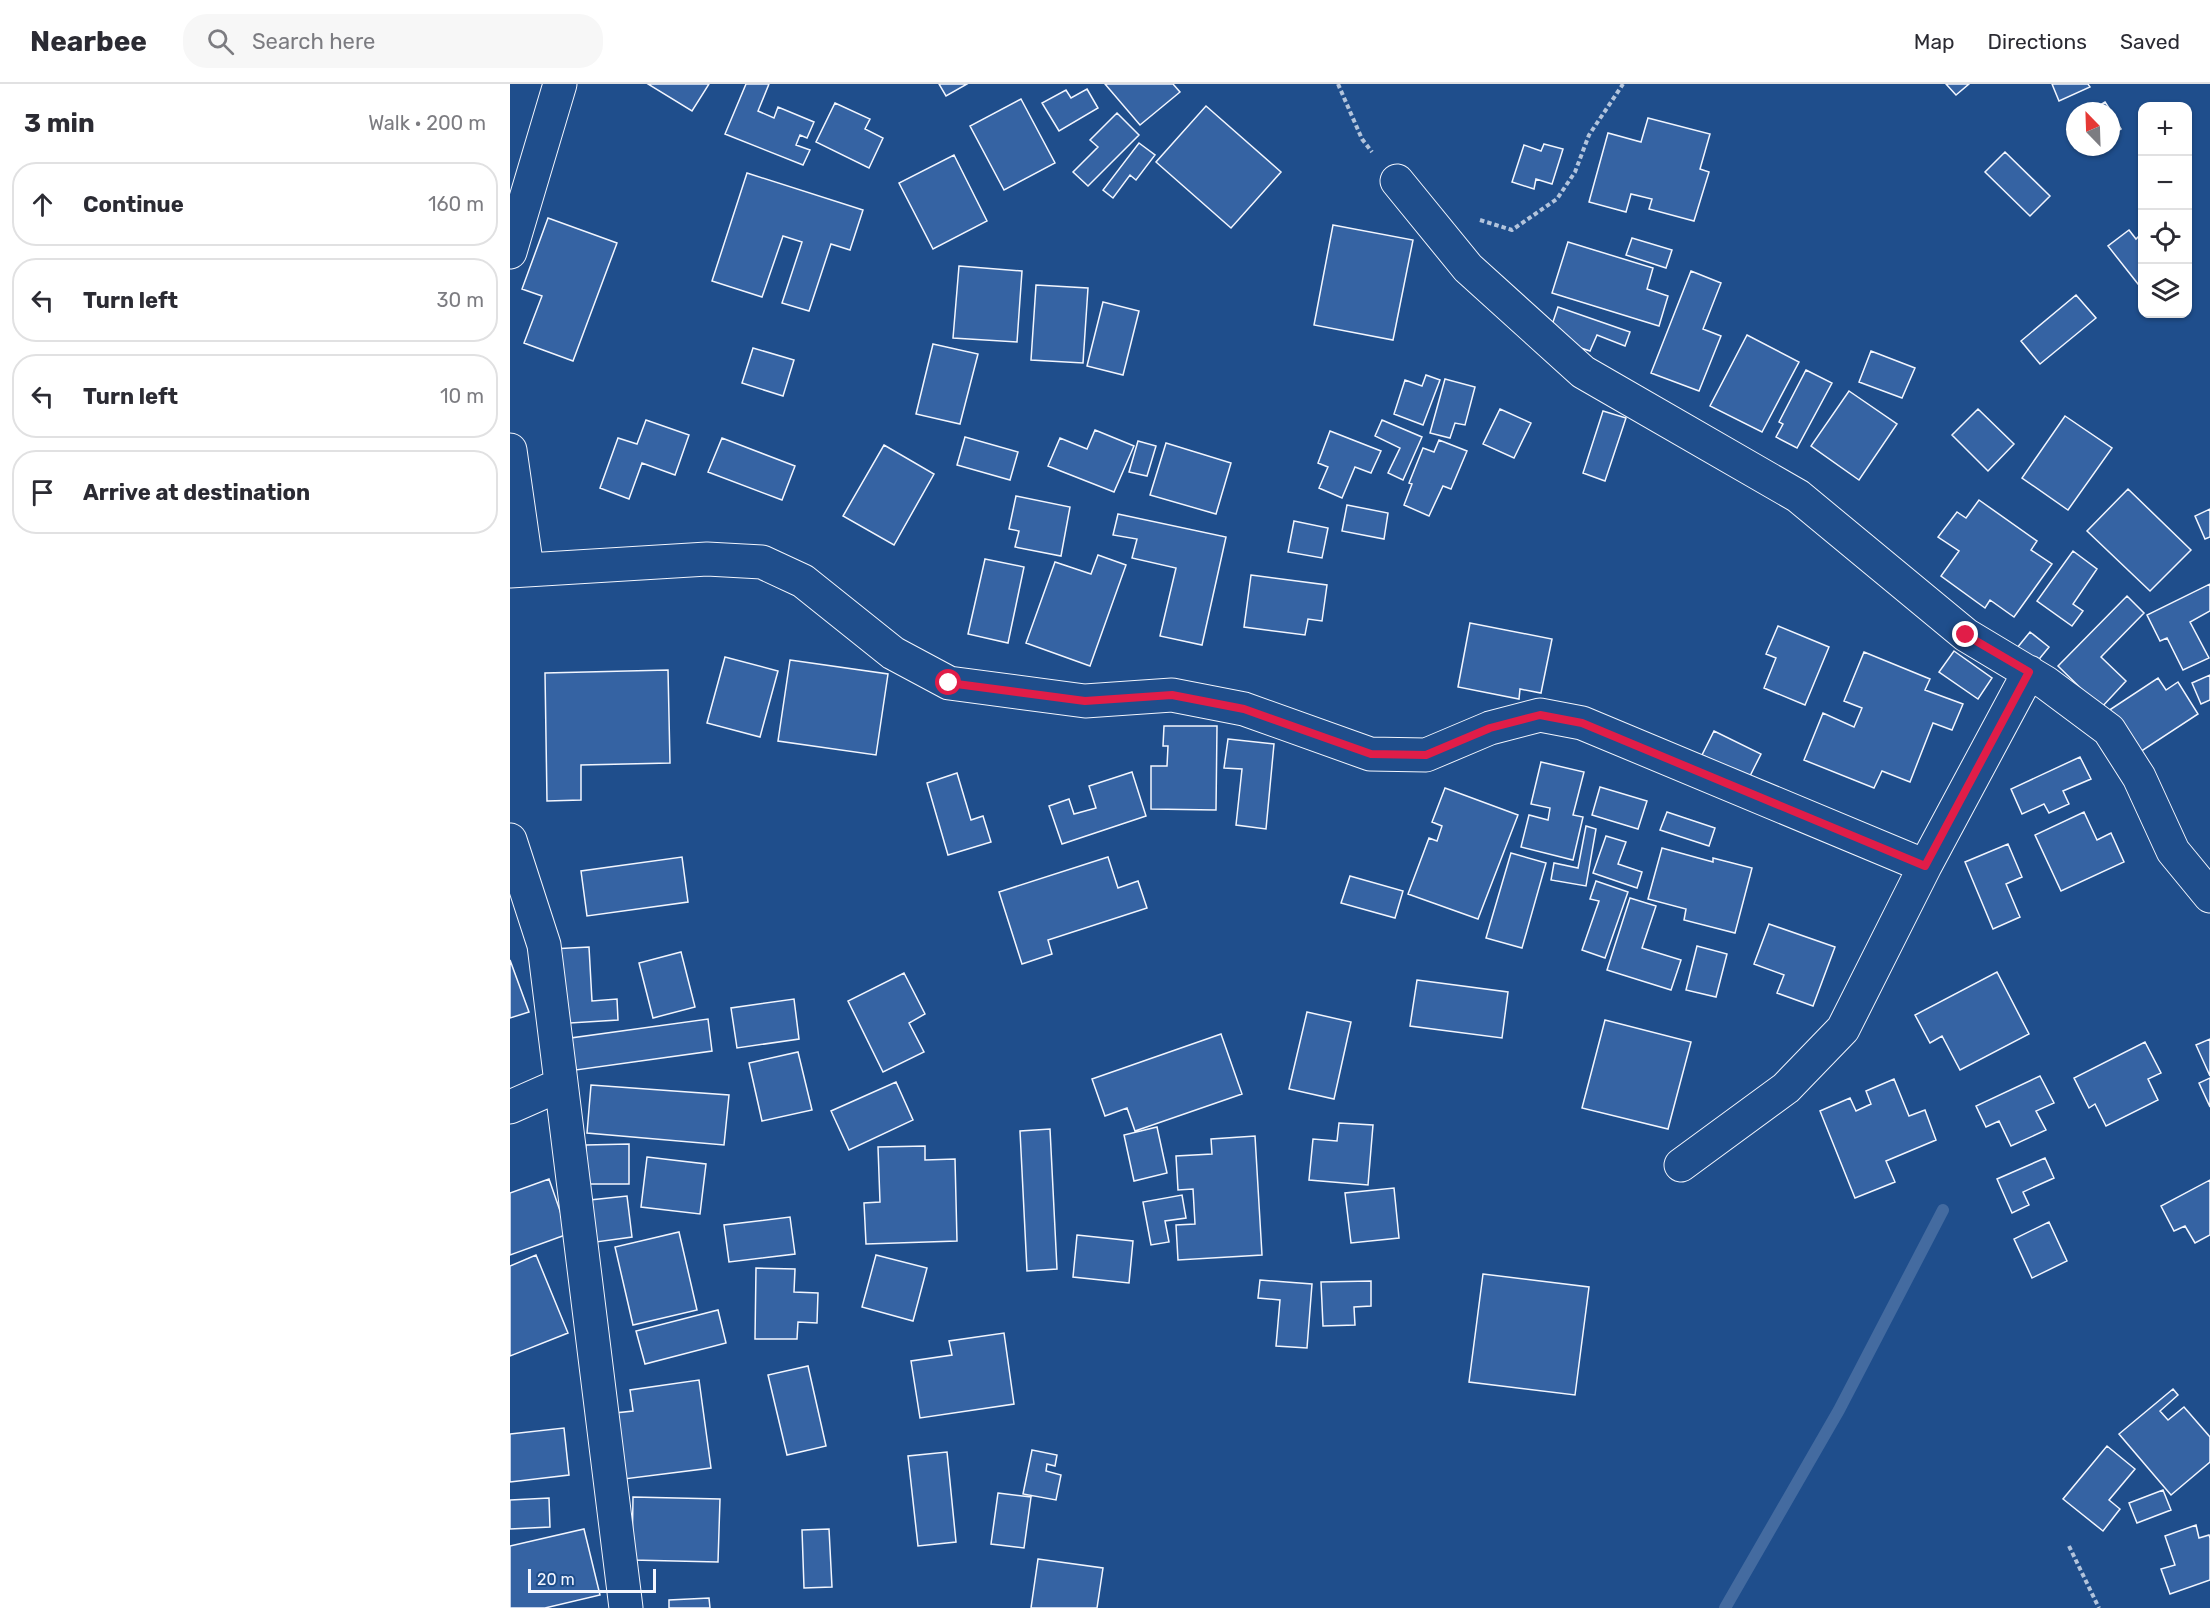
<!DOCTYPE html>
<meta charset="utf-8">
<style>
body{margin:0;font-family:Rubik,sans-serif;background:#f7f7f7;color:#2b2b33}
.controls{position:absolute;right:18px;top:18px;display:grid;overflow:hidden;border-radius:12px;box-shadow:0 2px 4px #0004}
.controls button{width:54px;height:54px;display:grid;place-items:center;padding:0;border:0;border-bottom:2px solid #e1e1e2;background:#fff;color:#2b2b33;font:30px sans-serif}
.compass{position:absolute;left:1556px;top:18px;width:54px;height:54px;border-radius:50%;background:#fff;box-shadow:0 2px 4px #0004;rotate:337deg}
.scale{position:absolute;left:18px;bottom:15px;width:128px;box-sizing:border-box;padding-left:6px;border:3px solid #f2f6ff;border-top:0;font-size:16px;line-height:21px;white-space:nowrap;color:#f2f6ff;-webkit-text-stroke:4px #1f4e8c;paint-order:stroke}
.stop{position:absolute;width:18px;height:18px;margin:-14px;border:4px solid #e11d48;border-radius:50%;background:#fff}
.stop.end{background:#e11d48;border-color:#fff;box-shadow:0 2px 6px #0008}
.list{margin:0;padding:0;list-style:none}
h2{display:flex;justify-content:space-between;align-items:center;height:78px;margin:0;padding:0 24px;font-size:26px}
h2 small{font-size:20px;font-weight:400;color:#7c7c81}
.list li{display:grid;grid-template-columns:39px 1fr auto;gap:18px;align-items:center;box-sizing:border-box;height:84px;margin:0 12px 12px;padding:0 12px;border:2px solid #e1e1e2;border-radius:24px}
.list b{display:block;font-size:22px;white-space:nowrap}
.list em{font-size:20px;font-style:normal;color:#7c7c81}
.icon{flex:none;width:33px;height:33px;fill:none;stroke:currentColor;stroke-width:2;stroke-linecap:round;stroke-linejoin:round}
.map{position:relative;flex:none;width:1700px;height:1524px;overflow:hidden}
header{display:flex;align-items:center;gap:36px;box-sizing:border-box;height:84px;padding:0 30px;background:#fff;border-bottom:2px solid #e1e1e2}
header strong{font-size:28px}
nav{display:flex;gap:33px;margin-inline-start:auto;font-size:21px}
.search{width:420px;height:54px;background:#f7f7f7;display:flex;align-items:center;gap:15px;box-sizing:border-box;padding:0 21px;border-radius:24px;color:#7c7c81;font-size:22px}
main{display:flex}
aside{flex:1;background:#fff}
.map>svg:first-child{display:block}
</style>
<header>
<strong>Nearbee</strong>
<div class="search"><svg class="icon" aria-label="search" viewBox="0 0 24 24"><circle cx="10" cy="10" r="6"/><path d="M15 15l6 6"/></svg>Search here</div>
<nav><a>Map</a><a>Directions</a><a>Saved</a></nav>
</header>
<main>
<aside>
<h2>3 min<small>Walk · 200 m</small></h2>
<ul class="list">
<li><svg class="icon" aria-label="ahead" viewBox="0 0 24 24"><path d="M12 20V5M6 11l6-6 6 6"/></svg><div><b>Continue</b></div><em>160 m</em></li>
<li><svg class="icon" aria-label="left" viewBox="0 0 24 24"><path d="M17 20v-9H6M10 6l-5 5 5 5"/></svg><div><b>Turn left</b></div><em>30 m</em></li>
<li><svg class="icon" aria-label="left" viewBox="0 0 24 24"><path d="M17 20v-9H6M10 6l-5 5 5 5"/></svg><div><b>Turn left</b></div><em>10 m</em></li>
<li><svg class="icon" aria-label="arrive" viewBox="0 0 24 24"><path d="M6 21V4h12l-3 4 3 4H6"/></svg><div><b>Arrive at destination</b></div></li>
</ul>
</aside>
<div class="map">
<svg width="1700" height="1524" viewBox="0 0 1700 1524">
<rect width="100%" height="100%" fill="#1f4e8c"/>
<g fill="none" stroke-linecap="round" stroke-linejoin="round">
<path stroke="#446ba0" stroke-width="12" d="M 1215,1524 L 1329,1326 L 1433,1126"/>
</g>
<path fill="#3563a3" stroke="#f2f6ff" stroke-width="1.5" d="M 138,0 L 199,0 L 182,27 Z
M 236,0 L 259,0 L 248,27 L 264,34 L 268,23 L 304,38 L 297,54 L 290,51 L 286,61 L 300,66 L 293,81 L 215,50 Z
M 429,0 L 457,0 L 436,12 Z
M 595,0 L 663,0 L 670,8 L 630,41 Z
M 1436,0 L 1459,0 L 1446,11 Z
M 1542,0 L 1578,0 L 1580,3 L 1549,17 Z
M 577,5 L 588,24 L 549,47 L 532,19 L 556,6 L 561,14 Z
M 511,15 L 545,79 L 494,106 L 460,42 Z
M 1595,18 L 1601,27 L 1580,27 Z
M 325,19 L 360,35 L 355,45 L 373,54 L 359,84 L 306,58 Z
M 696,22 L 771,88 L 721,144 L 646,78 Z
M 1601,28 L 1611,45 L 1601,51 Z
M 607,29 L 629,51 L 578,102 L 563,88 L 588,63 L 580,56 Z
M 1138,34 L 1200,50 L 1190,85 L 1199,88 L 1184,137 L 1139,125 L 1142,115 L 1121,110 L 1116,128 L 1079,118 L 1098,49 L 1131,58 Z
M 629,59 L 645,71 L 626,96 L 620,91 L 603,114 L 593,106 Z
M 1034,60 L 1053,65 L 1042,100 L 1026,95 L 1024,105 L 1002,98 L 1014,61 L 1031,67 Z
M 1495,68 L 1540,112 L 1520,132 L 1475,88 Z
M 444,71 L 477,137 L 423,165 L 389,99 Z
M 237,89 L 353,126 L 340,166 L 321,160 L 299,227 L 272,219 L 292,158 L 273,152 L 252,213 L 202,197 Z
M 38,134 L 107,159 L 63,277 L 14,259 L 32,212 L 12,205 Z
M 823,141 L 903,156 L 883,256 L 804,241 Z
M 1619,146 L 1626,155 L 1632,149 L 1632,205 L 1598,162 Z
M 1122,154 L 1162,166 L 1156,184 L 1116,171 Z
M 1058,158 L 1143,184 L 1137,205 L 1158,212 L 1149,242 L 1042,209 Z
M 449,182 L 512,187 L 507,258 L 443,254 Z
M 1181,187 L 1211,199 L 1193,245 L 1211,252 L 1189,307 L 1141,289 Z
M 526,201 L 578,204 L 573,279 L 521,276 Z
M 1566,211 L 1586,234 L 1530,280 L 1511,257 Z
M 593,218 L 629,227 L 613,291 L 577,282 Z
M 1048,223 L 1120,248 L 1115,262 L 1087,251 L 1080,267 L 1038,253 Z
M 1237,251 L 1289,278 L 1252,348 L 1200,322 Z
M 423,260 L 468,270 L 450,340 L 406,330 Z
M 243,264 L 284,276 L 273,312 L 232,299 Z
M 1361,267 L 1405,284 L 1392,314 L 1349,298 Z
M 1296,286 L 1322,299 L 1287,364 L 1266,353 L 1273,340 L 1269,338 Z
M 916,291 L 930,296 L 913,341 L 884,330 L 895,296 L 912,302 Z
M 935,295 L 965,303 L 955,341 L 945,339 L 940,354 L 920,349 Z
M 1339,307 L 1387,340 L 1349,396 L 1301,362 Z
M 990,325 L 1021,339 L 1004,374 L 973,360 Z
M 1468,325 L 1504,360 L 1478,387 L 1442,351 Z
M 1093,327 L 1116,334 L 1095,397 L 1073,389 Z
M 1555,332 L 1602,364 L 1558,426 L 1512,394 Z
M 136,336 L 179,351 L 165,391 L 132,379 L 119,415 L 90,404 L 108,354 L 127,360 Z
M 872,336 L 912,353 L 893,396 L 878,389 L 890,364 L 865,352 Z
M 585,346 L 624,362 L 604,408 L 538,382 L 550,354 L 577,365 Z
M 820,347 L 871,367 L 861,389 L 845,383 L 832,414 L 809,404 L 818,383 L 808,379 Z
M 455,353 L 508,368 L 500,396 L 447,381 Z
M 212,354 L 285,382 L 272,416 L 198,388 Z
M 929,356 L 957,367 L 941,405 L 933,402 L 919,432 L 894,421 L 902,400 L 899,399 L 913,364 L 924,368 Z
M 628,357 L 646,362 L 637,392 L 619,388 Z
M 656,359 L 721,379 L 706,430 L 640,411 Z
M 374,361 L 424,390 L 384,461 L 333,432 Z
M 1618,405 L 1681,466 L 1640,507 L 1577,447 Z
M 506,412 L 560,423 L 551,472 L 505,463 L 509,447 L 499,445 Z
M 1469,416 L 1527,457 L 1521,466 L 1542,480 L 1504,533 L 1480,516 L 1475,524 L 1431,492 L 1449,467 L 1428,453 L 1447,428 L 1456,434 Z
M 837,421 L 878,429 L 874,455 L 832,447 Z
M 1700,425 L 1700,453 L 1695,455 L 1685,432 Z
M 608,430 L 716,453 L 692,561 L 650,552 L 666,484 L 622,474 L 627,455 L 603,451 Z
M 784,437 L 818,444 L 812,474 L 778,468 Z
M 1563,467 L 1587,485 L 1563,520 L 1573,527 L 1562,542 L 1527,517 Z
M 588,471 L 616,481 L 580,582 L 516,559 L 545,478 L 581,490 Z
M 475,475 L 514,483 L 498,559 L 458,550 Z
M 741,491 L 817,501 L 812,537 L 798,535 L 795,551 L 734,543 Z
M 1700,500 L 1700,527 L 1680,538 L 1699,574 L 1673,586 L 1657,554 L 1650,557 L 1637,531 Z
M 1617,512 L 1634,529 L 1591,573 L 1616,597 L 1591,624 L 1548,582 Z
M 960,539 L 1042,555 L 1031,609 L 1010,605 L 1009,615 L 948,603 Z
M 1268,542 L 1319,563 L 1295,621 L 1254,604 L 1266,574 L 1256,570 Z
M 1520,548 L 1539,563 L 1526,579 L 1507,564 Z
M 1444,567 L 1482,594 L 1468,615 L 1429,588 Z
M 1354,568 L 1420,595 L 1415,606 L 1453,620 L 1442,646 L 1423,639 L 1400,698 L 1372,687 L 1364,704 L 1294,676 L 1313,629 L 1344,643 L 1352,624 L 1334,617 Z
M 215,573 L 268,587 L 250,653 L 197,639 Z
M 280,576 L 378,590 L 366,671 L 268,657 Z
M 158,586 L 160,679 L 71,681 L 71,716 L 37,717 L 35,589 Z
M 1700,591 L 1700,616 L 1691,620 L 1682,599 Z
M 1648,594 L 1656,606 L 1668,598 L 1688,630 L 1627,670 L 1598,627 Z
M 654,642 L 707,642 L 706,726 L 641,725 L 641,682 L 657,682 L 658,662 L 653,662 Z
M 1204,647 L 1251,670 L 1239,694 L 1192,671 Z
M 718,655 L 764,660 L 756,745 L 726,741 L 732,685 L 714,684 Z
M 1570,673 L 1581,695 L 1553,707 L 1559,720 L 1539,729 L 1534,720 L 1512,730 L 1501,705 Z
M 1031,678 L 1074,688 L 1063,731 L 1073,733 L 1063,776 L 1011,763 L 1019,731 L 1038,736 L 1040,724 L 1021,720 Z
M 622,688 L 636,732 L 552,760 L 539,722 L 559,715 L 564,730 L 586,724 L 579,702 Z
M 447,689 L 461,736 L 473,732 L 481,758 L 438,771 L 417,699 Z
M 1090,703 L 1137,717 L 1128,745 L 1082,731 Z
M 935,704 L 1008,731 L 968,835 L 898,810 L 919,754 L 927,757 L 932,742 L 922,738 Z
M 1157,728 L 1205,744 L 1199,762 L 1150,746 Z
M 1574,728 L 1587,756 L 1601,749 L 1614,778 L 1551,807 L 1525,751 Z
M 1076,742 L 1086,745 L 1076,802 L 1041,796 L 1044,779 L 1068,784 Z
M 1096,752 L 1116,758 L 1108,780 L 1132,788 L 1127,804 L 1083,789 Z
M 1498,760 L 1512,793 L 1496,800 L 1510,833 L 1483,845 L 1455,778 Z
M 1152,764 L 1203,778 L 1203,774 L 1242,784 L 1225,849 L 1174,836 L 1176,825 L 1138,815 Z
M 1001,769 L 1036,779 L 1012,864 L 976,854 Z
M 172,773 L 178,818 L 77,832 L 71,787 Z
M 598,773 L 608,804 L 628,797 L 637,824 L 538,856 L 542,870 L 512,880 L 489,808 Z
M 840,792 L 893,807 L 885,834 L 831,819 Z
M 1086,797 L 1118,808 L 1095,874 L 1072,866 L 1089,817 L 1080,815 Z
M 1120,814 L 1146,822 L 1132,864 L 1171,876 L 1161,906 L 1097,886 Z
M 1259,840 L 1325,863 L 1303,922 L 1267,909 L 1274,891 L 1244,880 Z
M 1187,862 L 1217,870 L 1206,913 L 1176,906 Z
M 79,863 L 82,917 L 107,915 L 108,936 L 44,940 L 41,865 Z
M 171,868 L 185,923 L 143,934 L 129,879 Z
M 0,876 L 19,928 L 0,934 Z
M 1487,888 L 1519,950 L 1450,986 L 1432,952 L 1420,959 L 1405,931 Z
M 394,889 L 415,930 L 399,939 L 414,968 L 373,988 L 338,917 Z
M 907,896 L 998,908 L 992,954 L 900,942 Z
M 284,915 L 289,955 L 227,964 L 221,924 Z
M 797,928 L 841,938 L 824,1015 L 779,1005 Z
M 198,935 L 202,967 L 66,986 L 61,954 Z
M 1095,936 L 1181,958 L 1158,1045 L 1072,1024 Z
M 711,950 L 732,1010 L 625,1047 L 617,1024 L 595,1032 L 582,995 Z
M 1700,955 L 1700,992 L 1686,961 Z
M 1635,958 L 1651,989 L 1638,995 L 1648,1016 L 1596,1042 L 1585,1020 L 1579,1024 L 1564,994 Z
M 288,968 L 302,1026 L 252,1037 L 239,979 Z
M 1530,992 L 1544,1019 L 1526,1027 L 1536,1046 L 1501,1062 L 1489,1037 L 1476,1043 L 1466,1022 Z
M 1700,994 L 1700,1023 L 1689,999 Z
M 1384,995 L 1399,1032 L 1415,1026 L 1426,1056 L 1376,1077 L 1385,1098 L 1345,1114 L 1310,1027 L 1340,1014 L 1346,1027 L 1361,1020 L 1356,1007 Z
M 386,998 L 403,1036 L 339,1066 L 321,1027 Z
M 81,1001 L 219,1011 L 214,1061 L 77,1049 Z
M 829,1039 L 863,1041 L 858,1101 L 799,1096 L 803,1055 L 827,1057 Z
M 647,1043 L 657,1089 L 624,1097 L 614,1051 Z
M 540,1045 L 547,1185 L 517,1187 L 510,1047 Z
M 745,1052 L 752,1171 L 668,1176 L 666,1141 L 685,1140 L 683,1105 L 668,1106 L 666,1072 L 702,1070 L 701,1055 Z
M 119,1060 L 119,1100 L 76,1100 L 76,1061 Z
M 415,1062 L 415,1076 L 445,1075 L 447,1157 L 356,1160 L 354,1119 L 370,1118 L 368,1063 Z
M 137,1073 L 196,1080 L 190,1130 L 131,1123 Z
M 1535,1074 L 1544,1094 L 1513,1108 L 1519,1121 L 1502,1129 L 1487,1095 Z
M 39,1095 L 58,1150 L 0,1171 L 0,1109 Z
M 1700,1096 L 1700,1151 L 1685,1159 L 1675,1142 L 1664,1147 L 1651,1122 Z
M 884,1104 L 889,1154 L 841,1159 L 835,1109 Z
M 672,1111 L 676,1134 L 655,1137 L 659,1158 L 641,1161 L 633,1118 Z
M 117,1112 L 122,1153 L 86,1158 L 80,1116 Z
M 280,1133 L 285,1170 L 219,1178 L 214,1141 Z
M 1539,1138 L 1557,1177 L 1522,1194 L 1504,1155 Z
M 169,1148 L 187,1226 L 123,1241 L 105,1163 Z
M 567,1151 L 623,1157 L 619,1199 L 563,1193 Z
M 26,1171 L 58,1249 L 0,1272 L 0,1182 Z
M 366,1171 L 417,1184 L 403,1237 L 352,1223 Z
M 246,1184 L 285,1185 L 284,1208 L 308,1209 L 307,1239 L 288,1238 L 287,1255 L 245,1255 Z
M 973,1190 L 1079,1203 L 1065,1311 L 959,1298 Z
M 750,1196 L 802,1200 L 797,1264 L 766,1262 L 770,1216 L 748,1214 Z
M 861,1197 L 861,1222 L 844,1223 L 845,1241 L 813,1242 L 811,1198 Z
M 208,1226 L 216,1259 L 135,1280 L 126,1247 Z
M 494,1249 L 504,1320 L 410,1334 L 401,1277 L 442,1271 L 439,1257 Z
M 298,1282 L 316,1362 L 277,1371 L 258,1291 Z
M 189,1296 L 201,1384 L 114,1395 L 105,1329 L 123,1327 L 120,1306 Z
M 1663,1305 L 1668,1311 L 1650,1327 L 1658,1336 L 1674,1323 L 1700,1353 L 1700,1378 L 1661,1411 L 1609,1350 Z
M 54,1344 L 59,1391 L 0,1398 L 0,1350 Z
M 1597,1362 L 1625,1385 L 1599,1416 L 1610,1425 L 1593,1447 L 1553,1415 Z
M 522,1366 L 547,1371 L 545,1382 L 537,1380 L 536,1387 L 551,1391 L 546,1416 L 513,1410 Z
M 437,1368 L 446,1458 L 408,1462 L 398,1372 Z
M 1653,1406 L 1661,1426 L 1627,1439 L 1619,1419 Z
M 488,1409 L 521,1413 L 514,1464 L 481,1460 Z
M 123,1413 L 210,1415 L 208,1478 L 122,1476 Z
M 39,1414 L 40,1443 L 0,1445 L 0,1416 Z
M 1686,1441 L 1689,1454 L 1699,1451 L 1700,1454 L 1700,1496 L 1660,1510 L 1651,1485 L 1665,1481 L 1655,1452 Z
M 74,1445 L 90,1511 L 35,1524 L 0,1524 L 0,1462 Z
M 319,1445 L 322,1503 L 294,1504 L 292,1446 Z
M 528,1475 L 593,1484 L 587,1524 L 521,1524 Z
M 199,1514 L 200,1524 L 159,1524 L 159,1516 Z"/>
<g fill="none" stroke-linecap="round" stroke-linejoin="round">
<defs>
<path id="minor" d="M 887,97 L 958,184 L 1073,288 L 1288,412 L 1456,551 L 1536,599 L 1599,646 L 1629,693 L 1663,767 L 1700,812
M 0,168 L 50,0
M 0,366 L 17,485
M 0,487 L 197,475 L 252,478 L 293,497 L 383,569 L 439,599 L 575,617 L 662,611 L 734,625 L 860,670 L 916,671 L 980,644 L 1030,631 L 1072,639 L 1415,782
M 0,756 L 34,861 L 116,1524
M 0,1023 L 50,1001
M 1171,1081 L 1276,1004 L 1333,945 L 1415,782 L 1519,588"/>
</defs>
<use href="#minor" stroke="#f2f6ff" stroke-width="35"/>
<path stroke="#b3c4dc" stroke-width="4" stroke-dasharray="4.5 3" stroke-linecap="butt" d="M 828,0 L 852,55 L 862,68
M 970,136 L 1002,146 L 1047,115 L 1065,88 L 1079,51 L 1113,0
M 1559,1462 L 1589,1524"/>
<use href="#minor" stroke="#1f4e8c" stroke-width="33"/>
</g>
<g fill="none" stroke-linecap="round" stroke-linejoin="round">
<path stroke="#e11d48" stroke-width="8" d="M 439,599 L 575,617 L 662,611 L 734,625 L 861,670 L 916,671 L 980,644 L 1030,631 L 1072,639 L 1415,782 L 1519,588 L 1456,551"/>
</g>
</svg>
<div class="controls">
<button>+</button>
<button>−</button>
<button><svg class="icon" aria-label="locate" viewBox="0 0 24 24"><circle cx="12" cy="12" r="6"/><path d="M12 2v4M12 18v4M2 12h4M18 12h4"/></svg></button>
<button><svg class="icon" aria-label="layers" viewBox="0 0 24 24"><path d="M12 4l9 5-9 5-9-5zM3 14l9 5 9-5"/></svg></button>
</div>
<svg class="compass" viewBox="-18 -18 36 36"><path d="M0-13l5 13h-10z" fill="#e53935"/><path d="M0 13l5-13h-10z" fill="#7c7c81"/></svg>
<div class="scale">20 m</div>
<div class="stop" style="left:439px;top:599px"></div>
<div class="stop end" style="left:1456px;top:551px"></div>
</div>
</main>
